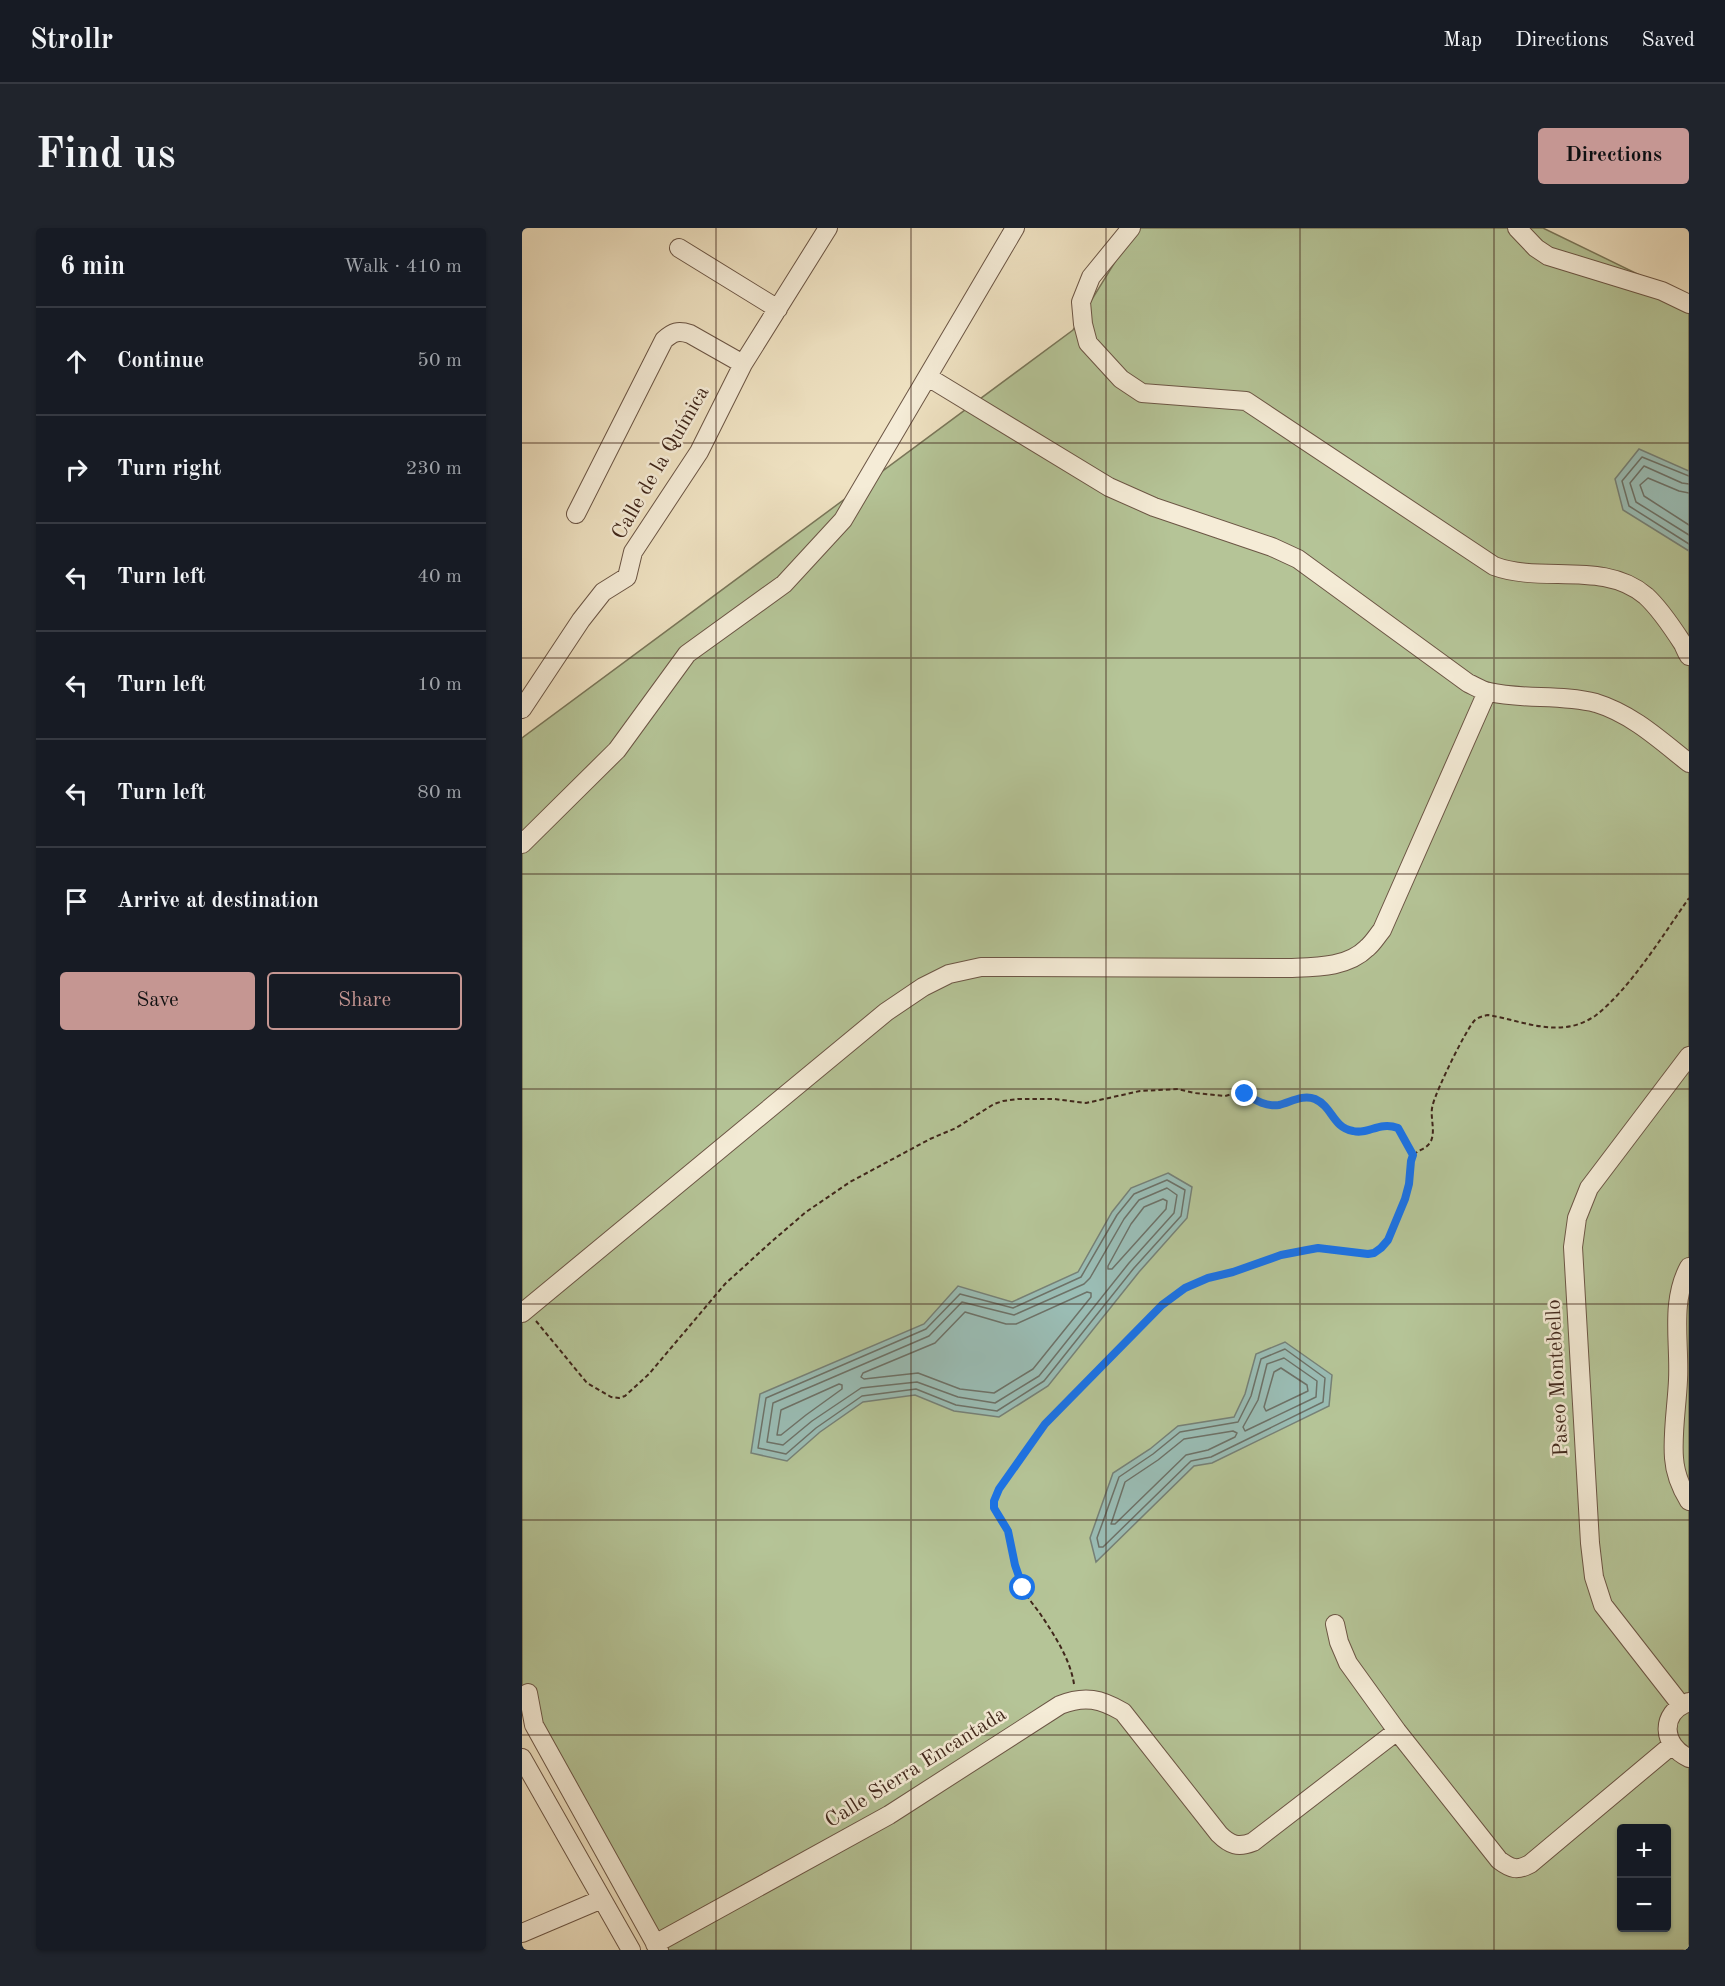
<!DOCTYPE html>
<meta charset="utf-8">
<style>
body{margin:0;font-family:"Old Standard TT",serif;background:#20242c;color:#f1f3f6}
.controls{position:absolute;right:18px;bottom:18px;display:grid;overflow:hidden;border-radius:6px;box-shadow:0 2px 4px #0004}
.controls button{width:54px;height:54px;display:grid;place-items:center;padding:0;border:0;border-bottom:2px solid #363941;background:#171b24;color:#f1f3f6;font:30px sans-serif}
.stop{position:absolute;width:18px;height:18px;margin:-14px;border:4px solid #1a73e8;border-radius:50%;background:#fff}
.stop.end{background:#1a73e8;border-color:#fff;box-shadow:0 2px 6px #0008}
.list{margin:0;padding:0;list-style:none}
h2{display:flex;justify-content:space-between;align-items:center;height:78px;margin:0;padding:0 24px;font-size:26px}
h2 small{font-size:20px;font-weight:400;color:#9ea1a6}
.list li{display:grid;grid-template-columns:39px 1fr auto;gap:18px;align-items:center;box-sizing:border-box;height:108px;padding:0 24px;border-top:2px solid #363941}
.list b{display:block;font-size:22px;white-space:nowrap}
.list em{font-size:20px;font-style:normal;color:#9ea1a6}
.actions{display:flex;gap:12px;padding:18px 24px}
.actions a{flex:1;padding:14px 0;border:2px solid #c59692;border-radius:6px;text-align:center;font-size:21px;color:#c59692}
.actions .main{background:#c59692;color:#111}
.icon{flex:none;width:33px;height:33px;fill:none;stroke:currentColor;stroke-width:2;stroke-linecap:round;stroke-linejoin:round}
.map{position:relative;flex:none;width:1167px;height:1722px;overflow:hidden;border-radius:6px}
header{display:flex;align-items:center;gap:36px;box-sizing:border-box;height:84px;padding:0 30px;background:#171b24;border-bottom:2px solid #363941}
header strong{font-size:28px}
nav{display:flex;gap:33px;margin-inline-start:auto;font-size:21px}
.intro{display:flex;align-items:center;justify-content:space-between;box-sizing:border-box;height:144px;padding:0 36px}
h1{margin:0;font-size:42px}
.button{padding:15px 27px;border-radius:6px;background:#c59692;color:#111;font-size:21px;font-weight:700}
main{display:flex;gap:36px;padding:0 36px}
aside{flex:1;background:#171b24;border-radius:6px;box-shadow:0 2px 4px #0004}
.map>svg:first-child{display:block}
</style>
<header>
<strong>Strollr</strong>
<nav><a>Map</a><a>Directions</a><a>Saved</a></nav>
</header>
<div class="intro"><h1>Find us</h1><a class="button">Directions</a></div>
<main>
<aside>
<h2>6 min<small>Walk · 410 m</small></h2>
<ul class="list">
<li><svg class="icon" aria-label="ahead" viewBox="0 0 24 24"><path d="M12 20V5M6 11l6-6 6 6"/></svg><div><b>Continue</b></div><em>50 m</em></li>
<li><svg class="icon" aria-label="right" viewBox="0 0 24 24"><path d="M7 20v-9h11M14 6l5 5-5 5"/></svg><div><b>Turn right</b></div><em>230 m</em></li>
<li><svg class="icon" aria-label="left" viewBox="0 0 24 24"><path d="M17 20v-9H6M10 6l-5 5 5 5"/></svg><div><b>Turn left</b></div><em>40 m</em></li>
<li><svg class="icon" aria-label="left" viewBox="0 0 24 24"><path d="M17 20v-9H6M10 6l-5 5 5 5"/></svg><div><b>Turn left</b></div><em>10 m</em></li>
<li><svg class="icon" aria-label="left" viewBox="0 0 24 24"><path d="M17 20v-9H6M10 6l-5 5 5 5"/></svg><div><b>Turn left</b></div><em>80 m</em></li>
<li><svg class="icon" aria-label="arrive" viewBox="0 0 24 24"><path d="M6 21V4h12l-3 4 3 4H6"/></svg><div><b>Arrive at destination</b></div></li>
</ul>
<div class="actions"><a class="main">Save</a><a>Share</a></div>
</aside>
<div class="map">
<svg width="1167" height="1722" viewBox="0 0 1167 1722">
<rect width="100%" height="100%" fill="#efe2c2"/>
<filter id="stains"><feTurbulence type="fractalNoise" baseFrequency=".00333" numOctaves="4"/><feColorMatrix values="0 0 0 0 .2 0 0 0 0 .09 0 0 0 0 .02 0 0 0 .5 -.17"/></filter>
<radialGradient id="worn" r=".72"><stop offset=".6" stop-color="#630" stop-opacity="0"/><stop offset="1" stop-color="#630" stop-opacity=".3"/></radialGradient>
<path fill="#b5c497" stroke="#7a7659" stroke-width="1.5" fill-rule="evenodd" d="M 614,0 L 1021,0 L 1167,71 L 1167,1722 L 135,1722 L 0,1478 L 0,510 L 551,102 ZM 1100,1600 L 1144,1600 L 1144,1700 L 1100,1700 Z"/>
<path fill="#9abdb5" stroke="#768177" stroke-width="1.5" d="M 1117,221 L 1167,243 L 1167,323 L 1101,282 L 1093,251 Z
M 646,945 L 670,959 L 665,990 L 617,1044 L 526,1158 L 477,1189 L 432,1183 L 393,1167 L 341,1174 L 298,1204 L 265,1233 L 229,1225 L 238,1166 L 402,1096 L 436,1058 L 490,1074 L 556,1044 L 590,984 L 609,960 Z
M 763,1114 L 810,1147 L 807,1178 L 690,1235 L 672,1238 L 574,1334 L 568,1310 L 591,1245 L 628,1221 L 656,1198 L 712,1189 L 723,1166 L 734,1126 Z"/>
<g fill="none" stroke-linecap="round" stroke-linejoin="round">
<path stroke="#6d7268" stroke-width="1.5" d="M 1167,248 L 1120,229 L 1100,253 L 1107,278 L 1167,316
M 1167,256 L 1160,255 L 1122,238 L 1108,255 L 1114,274 L 1167,307
M 1167,265 L 1157,263 L 1126,250 L 1118,257 L 1122,268 L 1167,297
M 645,952 L 663,962 L 659,988 L 612,1040 L 522,1153 L 475,1183 L 434,1177 L 394,1161 L 340,1168 L 294,1200 L 264,1226 L 236,1220 L 244,1170 L 404,1101 L 438,1066 L 491,1080 L 559,1049 L 595,987 L 612,966 Z
M 645,960 L 655,967 L 652,985 L 607,1035 L 517,1148 L 473,1175 L 436,1169 L 395,1154 L 339,1160 L 290,1193 L 261,1217 L 245,1214 L 251,1175 L 407,1108 L 440,1074 L 492,1087 L 562,1056 L 568,1050 L 602,991 L 617,972 Z
M 641,971 L 645,973 L 644,981 L 590,1041 L 586,1041 L 586,1038 L 609,996 L 622,979 Z
M 565,1064 L 569,1065 L 569,1069 L 511,1141 L 472,1165 L 438,1161 L 396,1145 L 342,1151 L 339,1149 L 341,1145 L 413,1115 L 443,1084 L 484,1096 L 494,1096 Z
M 763,1121 L 803,1150 L 801,1174 L 689,1229 L 669,1233 L 581,1319 L 577,1319 L 575,1310 L 597,1249 L 631,1226 L 658,1204 L 716,1194 L 729,1168 L 739,1131 Z
M 762,1130 L 795,1153 L 794,1169 L 723,1203 L 721,1199 L 736,1172 L 745,1136 Z
M 759,1140 L 785,1157 L 786,1163 L 744,1183 L 742,1179 L 752,1144 Z
M 317,1156 L 320,1157 L 320,1161 L 284,1187 L 259,1207 L 255,1207 L 259,1182 Z
M 711,1203 L 715,1205 L 713,1209 L 686,1222 L 664,1227 L 593,1296 L 589,1296 L 603,1254 L 636,1232 L 662,1211 Z"/>
<defs>
<path id="minor" d="M 609,0 L 569,49 L 559,74 L 561,96 L 566,115 L 599,151 L 620,165 L 724,173 L 972,338 C 1020,356 1082,332 1124,368 C 1136,379 1152,402 1161,416 C 1163,420 1164,424 1167,428
M 995,0 L 1014,20 L 1026,28 L 1140,63 L 1167,76
M 157,20 L 256,81
M 406,149 L 587,259 L 632,279 L 750,319 L 776,331 L 946,455 C 953,458 960,463 967,464 C 1002,472 1039,466 1074,475 C 1110,486 1138,512 1167,535
M 54,286 L 142,112 C 151,104 156,102 168,106 L 221,136
M 0,481 L 59,392 L 81,364 L 105,349 L 111,324 L 177,224 L 221,136 L 306,0
M 0,616 L 95,522 L 165,426 L 262,356 L 321,292 L 493,0
M 1167,1039 C 1148,1074 1158,1114 1156,1152 C 1155,1177 1150,1205 1152,1230 C 1153,1245 1159,1260 1167,1273
M 0,1085 L 364,784 L 401,759 L 427,746 L 459,739 L 767,740 C 793,739 825,740 845,720 C 851,715 855,708 860,702 L 965,464
M 813,1396 L 817,1414 L 826,1435 L 875,1503 L 977,1632 C 989,1641 995,1643 1008,1636 L 1150,1517
M 6,1465 L 12,1497 L 137,1722
M 1167,1474 C 1137,1485 1140,1518 1167,1530
M 1159,1477 L 1081,1377 L 1072,1349 L 1068,1315 L 1051,1019 L 1055,990 L 1067,960 L 1167,828
M 0,1530 L 109,1722
M 0,1705 L 80,1671
M 133,1716 L 367,1587 L 538,1477 C 563,1467 579,1471 601,1484 L 697,1606 C 708,1617 716,1620 731,1614 L 875,1503"/>
</defs>
<use href="#minor" stroke="#6c5645" stroke-width="20"/>
<path stroke="#40271b" stroke-width="2" stroke-dasharray="4.5 3" stroke-linecap="butt" d="M 14,1093 L 65,1155 L 89,1169 L 97,1170 L 103,1168 L 127,1146 L 203,1056 L 248,1015 L 284,984 L 328,954 L 408,911 L 434,900 L 472,876 L 481,873 L 496,871 L 532,871 L 564,875 L 618,863 L 656,861 L 672,865 L 703,868 L 717,864 L 746,877 L 756,877 L 777,870 L 790,870 L 802,878 L 815,896 L 822,901 L 835,904 L 862,897 L 876,900 L 891,927
M 552,1456 C 548,1431 533,1408 519,1387 C 513,1378 505,1370 501,1360 C 492,1342 495,1320 486,1302 C 477,1284 467,1283 477,1261 L 523,1196 L 536,1182 L 641,1077 L 663,1060 L 686,1050 L 711,1044 L 759,1027 L 785,1022 L 796,1020 L 846,1026 C 851,1025 855,1024 859,1021 C 870,1010 885,971 887,955 C 889,946 887,936 891,927 C 898,921 905,921 909,913 C 914,901 907,888 911,876 C 915,861 944,801 953,792 C 957,789 961,788 966,787 C 991,791 1017,802 1043,799 C 1054,798 1064,794 1073,788 C 1108,761 1141,707 1167,670"/>
<use href="#minor" stroke="#f5ecd7" stroke-width="18"/>
</g>
<g fill="none" stroke-linecap="round" stroke-linejoin="round">
<path stroke="#1a73e8" stroke-width="8" d="M 501,1360 L 493,1337 L 486,1303 L 472,1280 L 472,1273 L 477,1261 L 523,1196 L 640,1077 L 663,1060 L 686,1050 L 711,1044 L 759,1027 L 785,1022 L 796,1020 L 846,1026 L 852,1025 L 859,1020 L 866,1012 L 883,971 L 887,956 L 889,933 L 891,927 L 876,900 C 857,893 846,907 831,903 C 810,899 811,879 793,871 C 781,866 769,874 757,877 C 744,879 733,872 723,866"/>
</g>
<path fill="none" stroke="#40271b" stroke-width="1.5" stroke-opacity="0.55" d="M 194,0 L 194,1722M 389,0 L 389,1722M 584,0 L 584,1722M 778,0 L 778,1722M 972,0 L 972,1722M 0,215 L 1167,215M 0,430 L 1167,430M 0,646 L 1167,646M 0,861 L 1167,861M 0,1076 L 1167,1076M 0,1292 L 1167,1292M 0,1507 L 1167,1507"/>
<g text-anchor="middle" dominant-baseline="central" stroke-width="5" stroke-linejoin="round" paint-order="stroke">
<g font-size="21" fill="#40271b" stroke="#f5ecd7">
<text transform="translate(139 235) rotate(-60)">Calle de la Química</text>
<text transform="translate(1036 1150) rotate(-93)">Paseo Montebello</text>
<text transform="translate(394 1540) rotate(-32)">Calle Sierra Encantada</text>
</g>
</g>
<rect width="100%" height="100%" filter="url(#stains)"/>
<rect width="100%" height="100%" fill="url(#worn)"/>
</svg>
<div class="controls">
<button>+</button>
<button>−</button>
</div>
<div class="stop" style="left:501px;top:1360px"></div>
<div class="stop end" style="left:723px;top:866px"></div>
</div>
</main>
